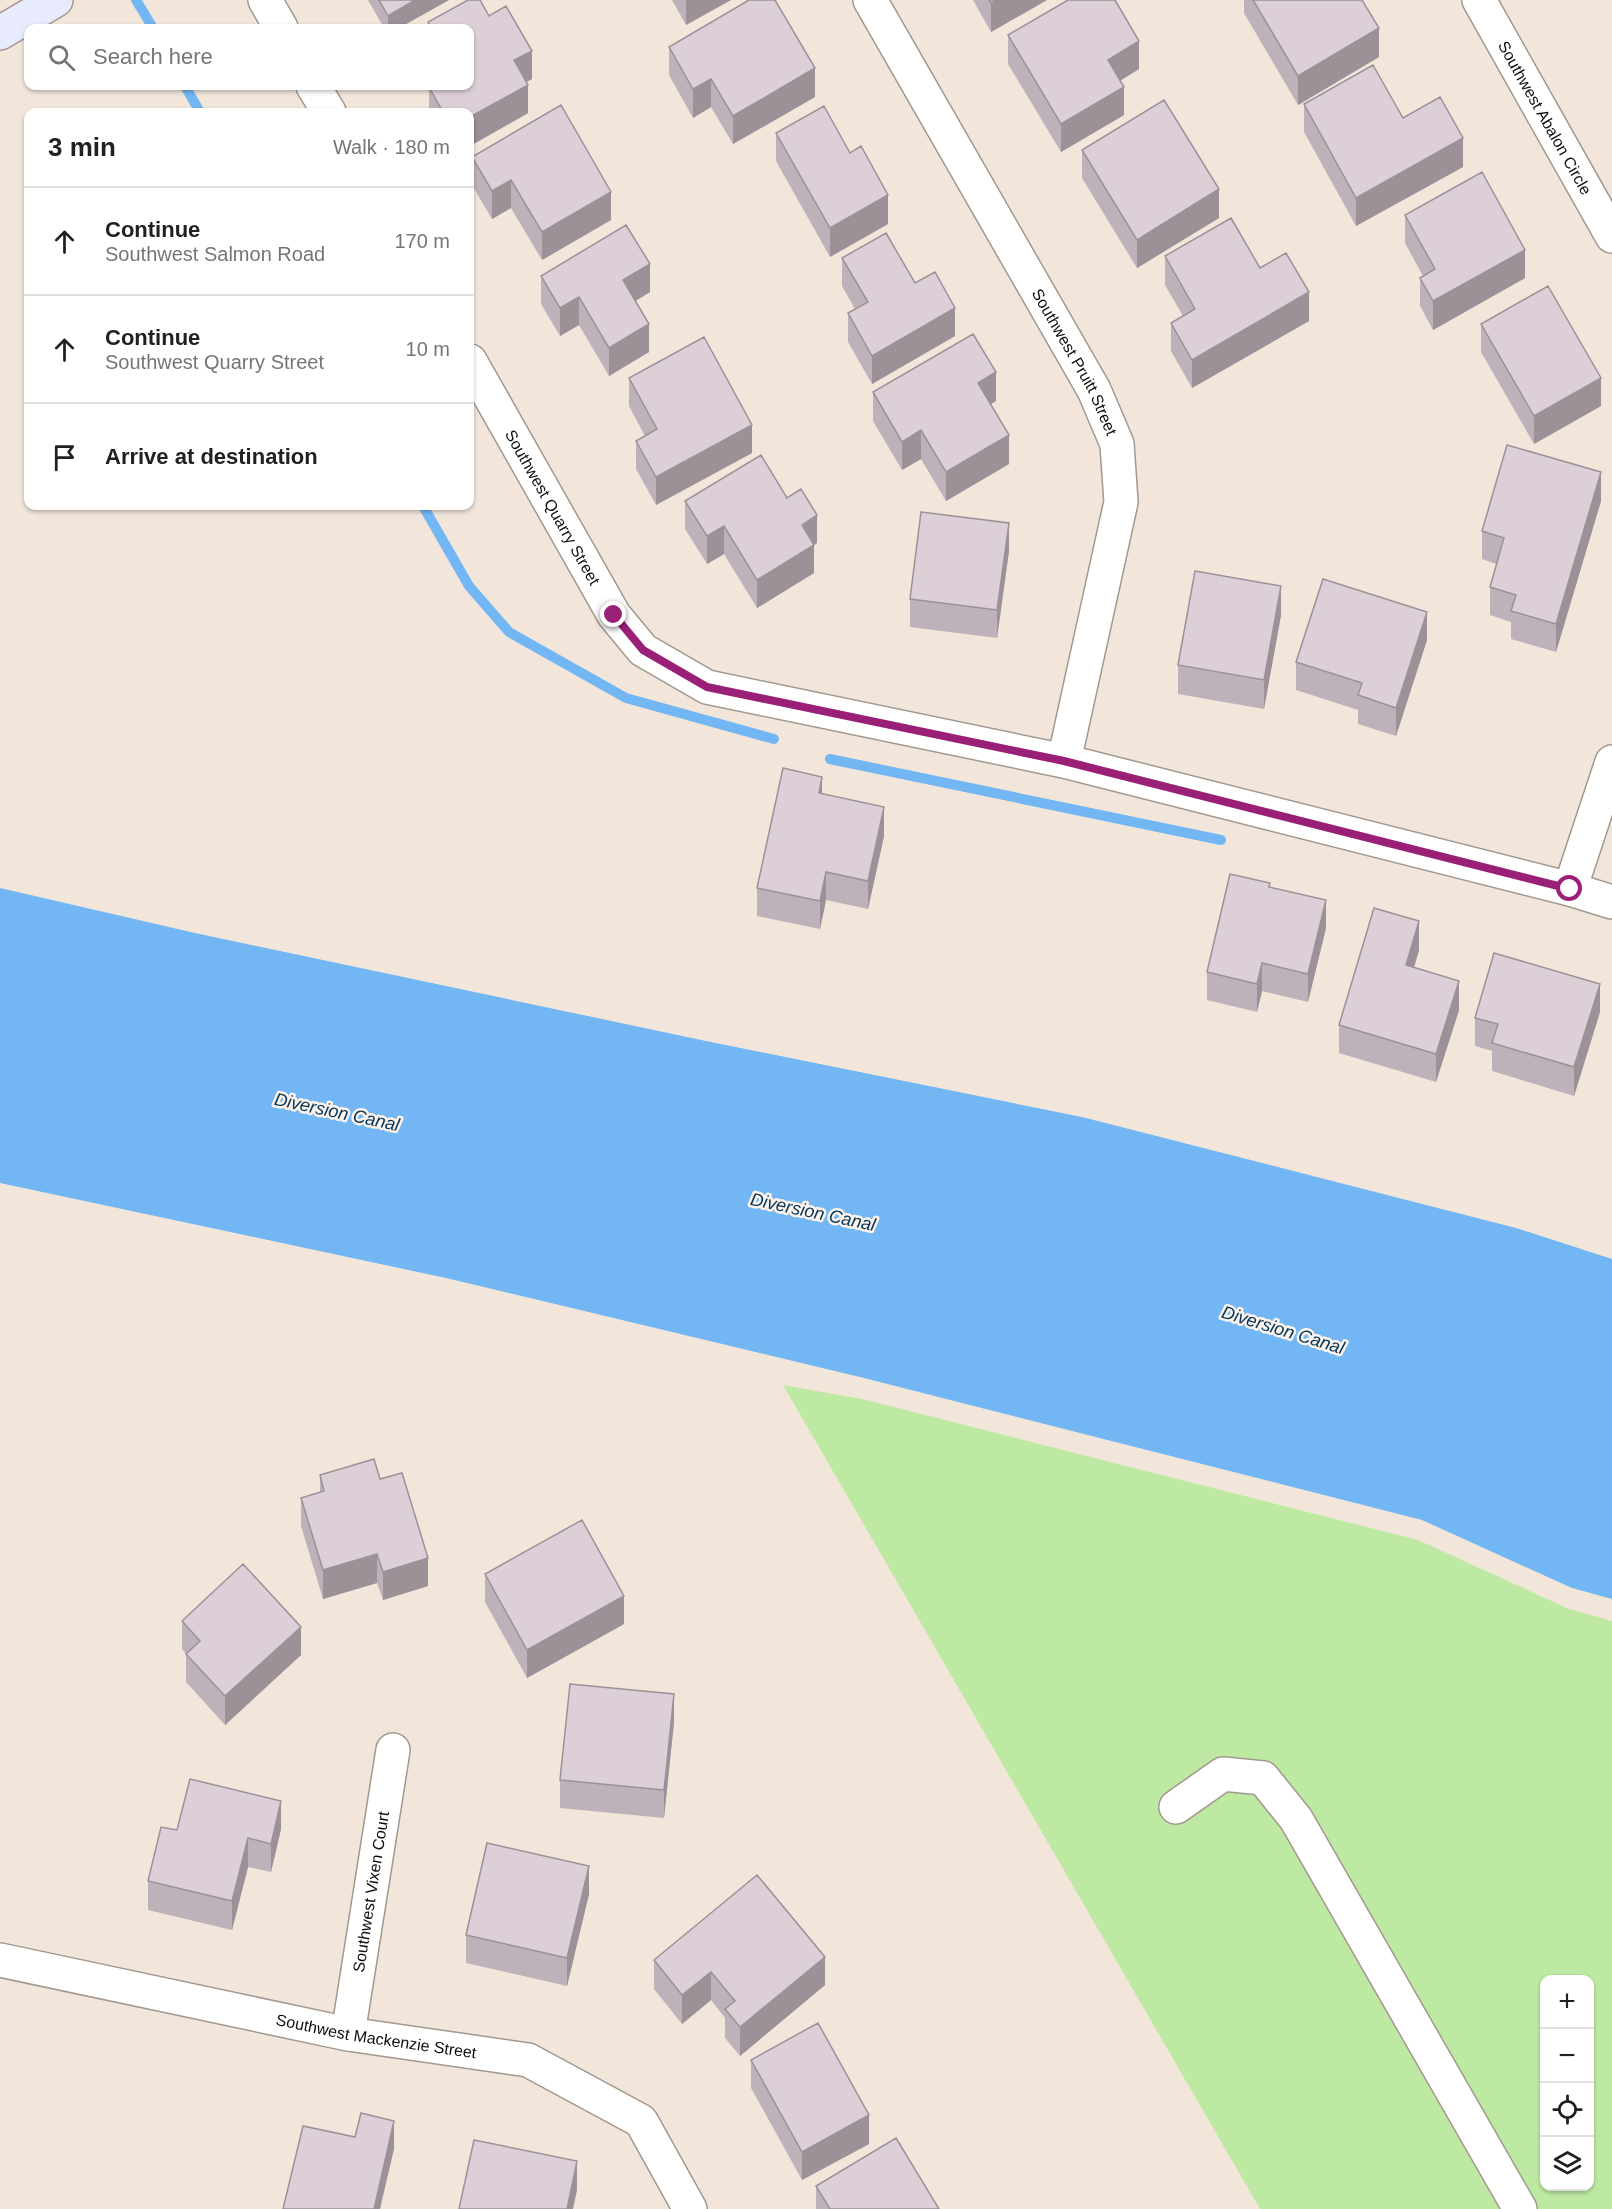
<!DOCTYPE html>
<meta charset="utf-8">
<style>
body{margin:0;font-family:Arial,sans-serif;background:#f2f2f2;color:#202124}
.controls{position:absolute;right:18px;bottom:18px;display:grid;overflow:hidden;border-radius:12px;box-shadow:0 2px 4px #0004}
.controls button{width:54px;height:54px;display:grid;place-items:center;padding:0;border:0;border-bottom:2px solid #e0e0e0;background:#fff;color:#202124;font:30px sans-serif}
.stop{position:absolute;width:18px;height:18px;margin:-14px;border:4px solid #9a1f77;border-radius:50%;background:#fff}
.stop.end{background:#9a1f77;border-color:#fff;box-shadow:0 2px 6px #0008}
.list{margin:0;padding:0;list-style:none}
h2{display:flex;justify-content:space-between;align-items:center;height:78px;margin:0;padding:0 24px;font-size:26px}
h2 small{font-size:20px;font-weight:400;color:#757577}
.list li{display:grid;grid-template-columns:39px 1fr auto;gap:18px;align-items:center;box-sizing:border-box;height:108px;padding:0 24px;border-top:2px solid #e0e0e0}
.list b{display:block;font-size:22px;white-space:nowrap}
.list p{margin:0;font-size:20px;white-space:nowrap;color:#757577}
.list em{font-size:20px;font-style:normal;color:#757577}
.icon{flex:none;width:33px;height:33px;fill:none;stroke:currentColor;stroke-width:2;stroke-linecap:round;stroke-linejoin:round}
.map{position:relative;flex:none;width:1612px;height:2209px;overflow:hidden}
.search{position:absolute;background:#fff;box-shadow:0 2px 4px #0004;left:24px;top:24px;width:450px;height:66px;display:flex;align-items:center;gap:15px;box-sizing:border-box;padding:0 21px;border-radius:12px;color:#757577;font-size:22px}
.panel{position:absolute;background:#fff;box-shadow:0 2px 4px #0004;left:24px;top:108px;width:450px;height:402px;border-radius:12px}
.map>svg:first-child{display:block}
</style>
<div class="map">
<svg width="1612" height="2209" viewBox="0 0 1612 2209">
<rect width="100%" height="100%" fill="#f2e6db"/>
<path fill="#bee9a3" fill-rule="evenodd" d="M 783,1385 L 862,1399 L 1418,1540 L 1569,1609 L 1612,1621 L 1612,2209 L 1260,2209 ZM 1544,1980 L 1590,1980 L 1590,2186 L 1544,2186 Z"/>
<path fill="#72b6f3" d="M 0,888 L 195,933 L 706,1041 L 1082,1117 L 1516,1228 L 1612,1259 L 1612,1599 L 1572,1588 L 1422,1520 L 864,1378 L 446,1278 L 0,1183 Z"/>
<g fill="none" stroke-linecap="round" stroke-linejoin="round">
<path stroke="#72b6f3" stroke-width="10" d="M 136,0 L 153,28
M 185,86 L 200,112
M 423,506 L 469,586 L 509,632 L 626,698 L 774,739
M 830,759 L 1221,840"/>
<defs>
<g id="street">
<path d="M 265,0 L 281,28"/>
<path id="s1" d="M 870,0 L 1094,390 L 1117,444 L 1121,502 L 1064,761"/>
<path id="s2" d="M 1479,0 L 1612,236"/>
<path d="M 313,86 L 329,112"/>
<path id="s3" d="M 470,361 L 614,615 L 643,650 L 707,687 L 1064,761 L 1570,889 L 1612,902"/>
<path d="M 1570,889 L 1612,762"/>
<path d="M 1176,1807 L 1223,1774 L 1263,1778 L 1296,1819 L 1520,2209"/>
<path id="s4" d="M 0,1960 L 348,2034 L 528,2060 L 641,2121 L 690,2209"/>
<path id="s5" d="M 348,2034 L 393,1750"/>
</g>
<path id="secondary" d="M 0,33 L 56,0"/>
</defs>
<use href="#street" stroke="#a3988e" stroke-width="36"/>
<use href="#secondary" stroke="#a3988e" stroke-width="36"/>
<use href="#street" stroke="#fff" stroke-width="33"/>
<use href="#secondary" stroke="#e8ebfc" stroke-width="33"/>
</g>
<path fill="#beb2ba" d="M 368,0 L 449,0 L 399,28 L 384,28 Z
M 672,0 L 731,0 L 686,25 Z
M 973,0 L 1047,0 L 991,32 Z
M 1244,0 L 1362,0 L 1379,57 L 1298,105 L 1244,13 Z
M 489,16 L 532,79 L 526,82 L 528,113 L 470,146 L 470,112 L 429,112 L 429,87 L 470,86 L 470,28 L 428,28 L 428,22 Z
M 1008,35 L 1139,69 L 1120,81 L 1124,115 L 1061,152 L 1008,64 Z
M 669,47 L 815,97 L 733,144 L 711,107 L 693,118 L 669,75 Z
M 1304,104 L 1403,118 L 1463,167 L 1356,226 L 1304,132 Z
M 776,133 L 850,153 L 888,224 L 830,257 L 776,161 Z
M 1082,150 L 1219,218 L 1137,268 L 1082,178 Z
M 472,157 L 611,220 L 542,260 L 511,208 L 492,219 L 472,185 Z
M 1405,215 L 1525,278 L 1433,330 L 1420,306 L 1420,278 L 1423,276 L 1405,243 Z
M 1165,256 L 1260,268 L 1309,321 L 1192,388 L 1171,351 L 1171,323 L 1183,316 L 1165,285 Z
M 842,258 L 915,283 L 955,336 L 872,384 L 848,342 L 848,313 L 855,309 L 842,286 Z
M 541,276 L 650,292 L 636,301 L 649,352 L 609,376 L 579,325 L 560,336 L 541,304 Z
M 1481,324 L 1601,406 L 1534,444 L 1481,352 Z
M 629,378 L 752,453 L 656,505 L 636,469 L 636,441 L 645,436 L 629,406 Z
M 873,392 L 996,401 L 990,404 L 1009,464 L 946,501 L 921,459 L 902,470 L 873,421 Z
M 787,498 L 817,543 L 814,545 L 814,573 L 757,608 L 724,554 L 707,564 L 685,529 L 685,501 Z
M 1601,501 L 1556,652 L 1511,639 L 1511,622 L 1490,615 L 1490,587 L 1496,564 L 1482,559 L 1482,531 Z
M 1009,551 L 997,638 L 910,627 L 910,599 Z
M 1281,615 L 1264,709 L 1178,694 L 1178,665 Z
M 1427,640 L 1396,736 L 1358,724 L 1358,710 L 1296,690 L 1296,662 Z
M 822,794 L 884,836 L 868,909 L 826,900 L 820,929 L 757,916 L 757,888 Z
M 1270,887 L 1326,928 L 1308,1002 L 1262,991 L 1257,1012 L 1207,1000 L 1207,972 Z
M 1419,950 L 1414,968 L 1459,1010 L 1436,1082 L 1339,1053 L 1339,1025 Z
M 1600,1012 L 1574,1096 L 1492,1071 L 1492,1051 L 1475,1046 L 1475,1018 Z
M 320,1475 L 380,1479 L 428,1586 L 383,1600 L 377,1583 L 323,1599 L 301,1526 L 301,1498 L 320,1492 Z
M 485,1574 L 624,1624 L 527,1678 L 485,1602 Z
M 182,1621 L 301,1655 L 225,1725 L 186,1682 L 186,1654 L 182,1649 Z
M 674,1722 L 664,1818 L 560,1808 L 560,1780 Z
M 281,1829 L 271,1872 L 248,1867 L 232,1930 L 148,1910 L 148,1881 L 177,1830 Z
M 589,1894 L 567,1986 L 466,1963 L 466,1935 Z
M 654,1960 L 825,1985 L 740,2056 L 725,2038 L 725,2018 L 711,2000 L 682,2024 L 654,1989 Z
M 751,2060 L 869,2144 L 802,2180 L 751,2088 Z
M 816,2186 L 939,2209 L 816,2209 Z"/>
<path fill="#9b9197" d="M 415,0 L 449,0 L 399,28 L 388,28 L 388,16 Z
M 686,0 L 731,0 L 686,25 Z
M 997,0 L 1047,0 L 991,32 L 991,3 Z
M 1379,28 L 1379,57 L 1298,105 L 1298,76 Z
M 1139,41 L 1139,69 L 1108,88 L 1108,60 Z
M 532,51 L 532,79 L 514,89 L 514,60 Z
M 815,68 L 815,97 L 733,144 L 733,116 Z
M 711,79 L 711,107 L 693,118 L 693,89 Z
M 528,85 L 528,113 L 470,146 L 470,117 Z
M 1124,87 L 1124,115 L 1061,152 L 1061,124 Z
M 1463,138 L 1463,167 L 1356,226 L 1356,198 Z
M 511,180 L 511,208 L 492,219 L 492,191 Z
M 1219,189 L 1219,218 L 1137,268 L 1137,240 Z
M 611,192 L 611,220 L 542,260 L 542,232 Z
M 888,195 L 888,224 L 830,257 L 830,228 Z
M 1525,250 L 1525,278 L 1433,330 L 1433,301 Z
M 650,264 L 650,292 L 623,308 L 623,280 Z
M 1309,292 L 1309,321 L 1192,388 L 1192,360 Z
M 579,297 L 579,325 L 560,336 L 560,308 Z
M 955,308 L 955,336 L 872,384 L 872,356 Z
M 649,324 L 649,352 L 609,376 L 609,348 Z
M 996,372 L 996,401 L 978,412 L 978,383 Z
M 1601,378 L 1601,406 L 1534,444 L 1534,416 Z
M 752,425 L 752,453 L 656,505 L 656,477 Z
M 921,430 L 921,459 L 902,470 L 902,442 Z
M 1009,435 L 1009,464 L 946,501 L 946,472 Z
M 1601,472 L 1601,501 L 1556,652 L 1556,624 Z
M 817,515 L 817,543 L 809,548 L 814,545 L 814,573 L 757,608 L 757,580 L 802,525 Z
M 1009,523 L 1009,551 L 997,638 L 997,610 Z
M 724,526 L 724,554 L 707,564 L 707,536 Z
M 1281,586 L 1281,615 L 1264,709 L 1264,680 Z
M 1427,612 L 1427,640 L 1396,736 L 1396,708 Z
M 822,777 L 822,805 L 819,793 Z
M 884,807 L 884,836 L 868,909 L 868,881 Z
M 826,872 L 826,900 L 820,929 L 820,901 Z
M 1326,900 L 1326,928 L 1308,1002 L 1308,974 Z
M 1419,921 L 1419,950 L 1406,994 L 1406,965 Z
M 1262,963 L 1262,991 L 1257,1012 L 1257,984 Z
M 1459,981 L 1459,1010 L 1436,1082 L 1436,1054 Z
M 1600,984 L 1600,1012 L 1574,1096 L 1574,1067 Z
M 377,1554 L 377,1583 L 323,1599 L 323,1570 Z
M 428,1558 L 428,1586 L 383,1600 L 383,1572 Z
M 624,1596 L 624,1624 L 527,1678 L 527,1650 Z
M 301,1627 L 301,1655 L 225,1725 L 225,1696 Z
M 674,1694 L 674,1722 L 664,1818 L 664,1790 Z
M 281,1801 L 281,1829 L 271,1872 L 271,1844 Z
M 248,1838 L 248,1867 L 232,1930 L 232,1901 Z
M 589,1866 L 589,1894 L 567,1986 L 567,1958 Z
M 825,1957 L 825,1985 L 740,2056 L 740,2027 Z
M 711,1972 L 711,2000 L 682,2024 L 682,1995 Z
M 869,2115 L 869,2144 L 802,2180 L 802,2152 Z
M 394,2121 L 394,2149 L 380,2209 L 374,2209 Z
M 577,2161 L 577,2190 L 573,2209 L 567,2209 Z"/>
<path fill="#ddcfd8" stroke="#9b9197" stroke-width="1.5" d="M 379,0 L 415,0 L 388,16 Z
M 468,0 L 480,0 L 489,16 L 506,6 L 532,51 L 514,60 L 528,85 L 470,117 L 470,112 L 443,112 L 429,87 L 432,86 L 470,86 L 470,28 L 431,28 L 428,22 Z
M 749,0 L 775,0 L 815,68 L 733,116 L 711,79 L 693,89 L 669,47 Z
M 989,0 L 997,0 L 991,3 Z
M 1068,0 L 1115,0 L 1139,41 L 1108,60 L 1124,87 L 1061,124 L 1008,35 Z
M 1253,0 L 1362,0 L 1379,28 L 1298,76 Z
M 1373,65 L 1403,118 L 1440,97 L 1463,138 L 1356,198 L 1304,104 Z
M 1164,100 L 1219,189 L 1137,240 L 1082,150 Z
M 561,105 L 611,192 L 542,232 L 511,180 L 492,191 L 472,157 Z
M 824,106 L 850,153 L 861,146 L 888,195 L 830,228 L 776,133 Z
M 1482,172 L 1525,250 L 1433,301 L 1420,278 L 1435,269 L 1405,215 Z
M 1231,218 L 1260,268 L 1286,253 L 1309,292 L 1192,360 L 1171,323 L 1195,309 L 1165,256 Z
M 626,225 L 650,264 L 623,280 L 649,324 L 609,348 L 579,297 L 560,308 L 541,276 Z
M 886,233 L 915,283 L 935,272 L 955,308 L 872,356 L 848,313 L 868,302 L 842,258 Z
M 1548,286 L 1601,378 L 1534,416 L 1481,324 Z
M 973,334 L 996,372 L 978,383 L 1009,435 L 946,472 L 921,430 L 902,442 L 873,392 Z
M 704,337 L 752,425 L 656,477 L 636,441 L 657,429 L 629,378 Z
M 1507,445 L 1601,472 L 1556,624 L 1511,611 L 1516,595 L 1490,587 L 1504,538 L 1482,531 Z
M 761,455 L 787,498 L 801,489 L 817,515 L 802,525 L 814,545 L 757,580 L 724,526 L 707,536 L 685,501 Z
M 921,512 L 1009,523 L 997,610 L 910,599 Z
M 1195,571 L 1281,586 L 1264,680 L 1178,665 Z
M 1323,579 L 1427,612 L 1396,708 L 1358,695 L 1362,683 L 1296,662 Z
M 783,768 L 822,777 L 819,793 L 884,807 L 868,881 L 826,872 L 820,901 L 757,888 Z
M 1230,874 L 1270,883 L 1269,887 L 1326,900 L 1308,974 L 1262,963 L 1257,984 L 1207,972 Z
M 1374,908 L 1419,921 L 1406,965 L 1459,981 L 1436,1054 L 1339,1025 Z
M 1494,953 L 1600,984 L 1574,1067 L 1492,1043 L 1498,1024 L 1475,1018 Z
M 374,1459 L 380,1479 L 402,1473 L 428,1558 L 383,1572 L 377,1554 L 323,1570 L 301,1498 L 324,1491 L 320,1475 Z
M 582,1520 L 624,1596 L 527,1650 L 485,1574 Z
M 243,1564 L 301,1627 L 225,1696 L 186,1654 L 200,1641 L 182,1621 Z
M 570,1684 L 674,1694 L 664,1790 L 560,1780 Z
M 190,1779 L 281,1801 L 271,1844 L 248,1838 L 232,1901 L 148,1881 L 161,1827 L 177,1830 Z
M 487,1843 L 589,1866 L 567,1958 L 466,1935 Z
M 757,1875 L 825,1957 L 740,2027 L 725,2009 L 735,2001 L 711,1972 L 682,1995 L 654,1960 Z
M 818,2023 L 869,2115 L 802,2152 L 751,2060 Z
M 361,2113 L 394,2121 L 374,2209 L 283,2209 L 303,2126 L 355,2137 Z
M 896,2138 L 939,2209 L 830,2209 L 816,2186 Z
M 474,2140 L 577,2161 L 567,2209 L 459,2209 Z"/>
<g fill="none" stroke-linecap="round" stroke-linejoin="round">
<path stroke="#9a1f77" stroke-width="8" d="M 614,615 L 643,650 L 707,687 L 1064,761 L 1570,889"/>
</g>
<g text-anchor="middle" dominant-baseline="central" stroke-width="5" stroke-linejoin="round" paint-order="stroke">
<g font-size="16" fill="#110d09" stroke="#fdf3eb">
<text stroke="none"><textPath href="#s2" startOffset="135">Southwest Abalon Circle</textPath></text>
<text stroke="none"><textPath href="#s1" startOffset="416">Southwest Pruitt Street</textPath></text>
<text stroke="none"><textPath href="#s3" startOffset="168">Southwest Quarry Street</textPath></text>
<text stroke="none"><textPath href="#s5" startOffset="144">Southwest Vixen Court</textPath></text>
<text stroke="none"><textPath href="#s4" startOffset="384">Southwest Mackenzie Street</textPath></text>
</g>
<g font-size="18" font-style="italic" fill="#01375d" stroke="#fdf3eb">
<text transform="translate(337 1112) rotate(12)">Diversion Canal</text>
<text transform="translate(813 1212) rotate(12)">Diversion Canal</text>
<text transform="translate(1283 1330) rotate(17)">Diversion Canal</text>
</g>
</g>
</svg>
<div class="controls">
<button>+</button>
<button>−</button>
<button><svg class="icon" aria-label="locate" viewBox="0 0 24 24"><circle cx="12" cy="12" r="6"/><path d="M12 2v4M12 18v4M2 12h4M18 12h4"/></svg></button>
<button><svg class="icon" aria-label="layers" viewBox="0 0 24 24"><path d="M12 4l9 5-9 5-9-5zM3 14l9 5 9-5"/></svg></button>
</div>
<div class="stop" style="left:1570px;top:889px"></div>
<div class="stop end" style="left:614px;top:615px"></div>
<div class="search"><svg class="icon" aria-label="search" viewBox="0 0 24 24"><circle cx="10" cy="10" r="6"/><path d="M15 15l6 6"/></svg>Search here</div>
<section class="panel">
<h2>3 min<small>Walk · 180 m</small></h2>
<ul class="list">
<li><svg class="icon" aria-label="ahead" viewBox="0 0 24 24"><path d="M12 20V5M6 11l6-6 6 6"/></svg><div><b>Continue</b><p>Southwest Salmon Road</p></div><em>170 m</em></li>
<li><svg class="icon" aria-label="ahead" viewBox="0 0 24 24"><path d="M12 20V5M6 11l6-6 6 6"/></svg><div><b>Continue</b><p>Southwest Quarry Street</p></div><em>10 m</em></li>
<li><svg class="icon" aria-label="arrive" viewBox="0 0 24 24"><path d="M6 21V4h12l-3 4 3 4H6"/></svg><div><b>Arrive at destination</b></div></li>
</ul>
</section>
</div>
